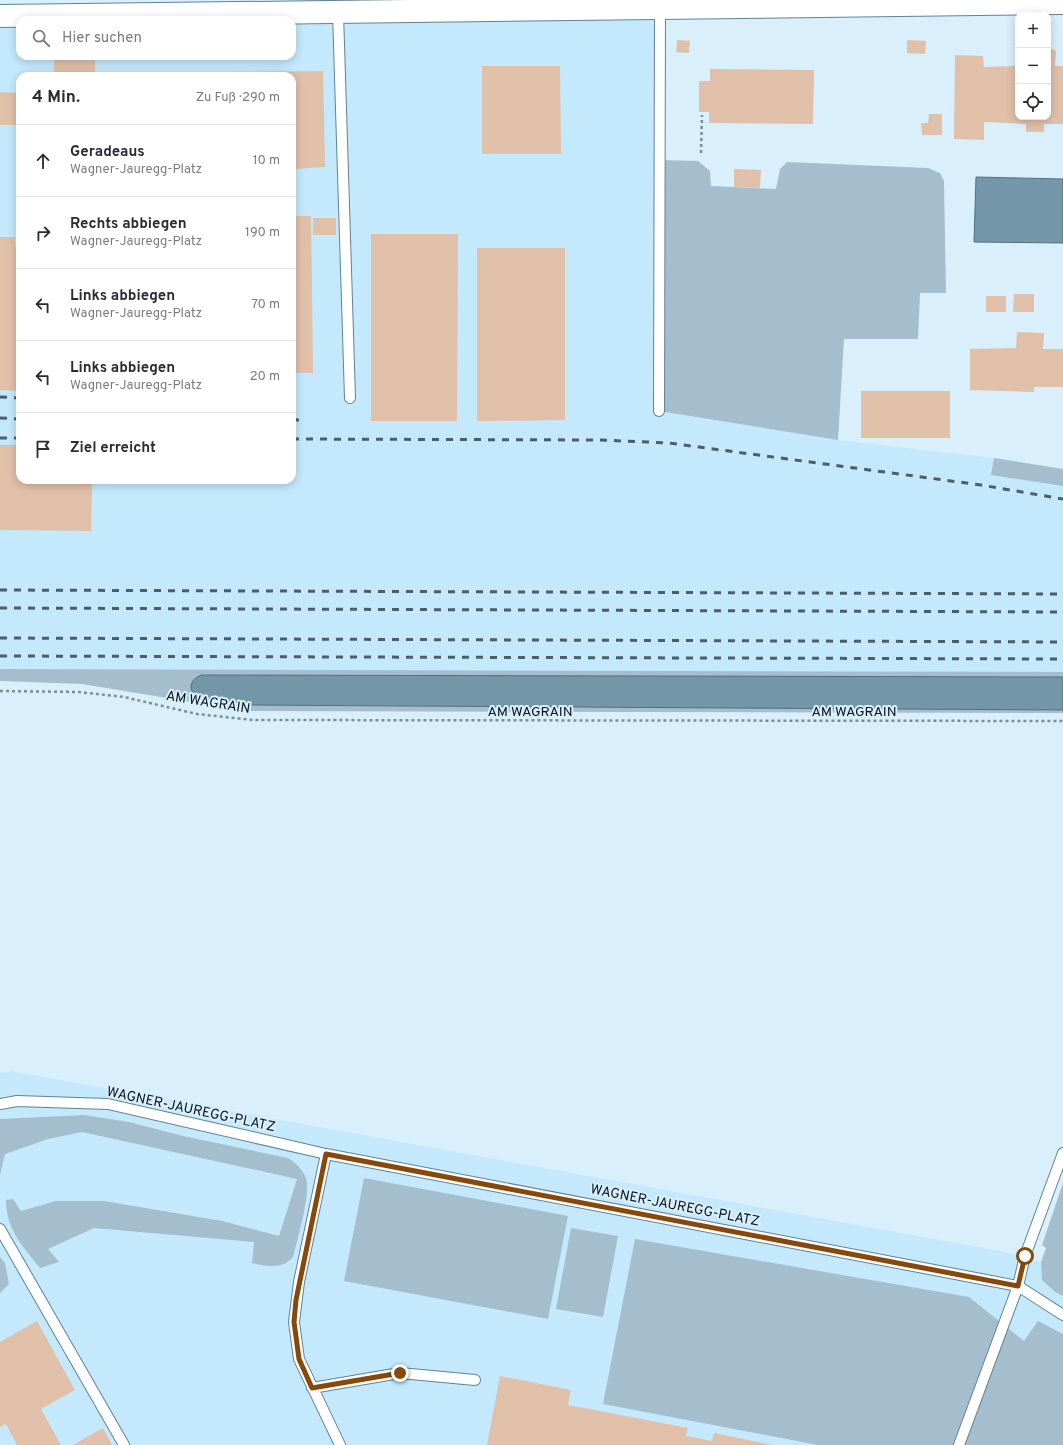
<!DOCTYPE html>
<html lang="de">
<meta charset="utf-8">
<style>
body{margin:0;font-family:Overpass,sans-serif;background:#f2f2f3;color:#2b2b33}
.controls{position:absolute;right:12px;top:12px;display:grid;overflow:hidden;border-radius:8px;box-shadow:0 2px 10px #0003}
.controls button{width:36px;height:36px;display:grid;place-items:center;padding:0;border:0;border-bottom:1px solid #e1e1e2;background:#fff;color:#2b2b33;font:20px sans-serif}
.stop{position:absolute;width:12px;height:12px;margin:-9px;border:3px solid #87490b;border-radius:50%;background:#fff}
.stop.end{background:#87490b;border-color:#fff;box-shadow:0 1px 4px #0008}
.list{margin:0;padding:0;list-style:none}
h2{display:flex;justify-content:space-between;align-items:center;height:52px;margin:0;padding:0 16px;font-size:17px}
h2 small{font-size:13px;font-weight:400;color:#7c7c81}
.list li{display:grid;grid-template-columns:26px 1fr auto;gap:12px;align-items:center;box-sizing:border-box;height:72px;padding:0 16px;border-top:1px solid #e1e1e2}
.list b{display:block;font-size:15px;white-space:nowrap}
.list p{margin:0;font-size:13px;white-space:nowrap;color:#7c7c81}
.list em{font-size:13px;font-style:normal;color:#7c7c81}
.icon{flex:none;width:22px;height:22px;fill:none;stroke:currentColor;stroke-width:2;stroke-linecap:round;stroke-linejoin:round}
.map{position:relative;flex:none;width:1063px;height:1445px;overflow:hidden}
.search{position:absolute;background:#fff;box-shadow:0 2px 10px #0003;left:16px;top:16px;width:280px;height:44px;display:flex;align-items:center;gap:10px;box-sizing:border-box;padding:0 14px;border-radius:12px;color:#7c7c81;font-size:15px}
.panel{position:absolute;background:#fff;box-shadow:0 2px 10px #0003;left:16px;top:72px;width:280px;height:412px;border-radius:12px}
.map>svg:first-child{display:block}
</style>
<div class="map">
<svg width="1063" height="1445" viewBox="0 0 1063 1445">
<rect width="100%" height="100%" fill="#d9effc"/>
<path fill="#c4e8fc" fill-rule="evenodd" d="M 660,8 L 659,411 L 838,440 L 994,458 L 1063,469 L 1063,672 L 0,669 L 0,16 ZM 20,20 L 292,20 L 292,56 L 20,56 ZM 20,76 L 292,76 L 292,480 L 20,480 Z
M 11,1071 L 1000,1251 L 1041,1262 L 1042,1280 L 1055,1292 L 1063,1296 L 1063,1445 L 0,1445 L 0,1073 Z"/>
<path fill="#a5becd" d="M 660,160 L 698,161 L 710,171 L 711,186 L 776,189 L 780,169 L 787,162 L 928,168 L 940,173 L 944,181 L 946,293 L 920,293 L 918,339 L 844,339 L 838,440 L 659,411 Z
M 994,458 L 1063,469 L 1063,486 L 991,475 Z
M 0,669 L 1063,672 L 1063,713 L 246,711 L 82,684 L 0,681 Z
M 84,1115 L 129,1122 L 183,1136 L 288,1158 C 295,1162 303,1170 306,1178 C 311,1193 297,1241 293,1257 C 282,1270 267,1266 252,1263 L 254,1242 L 94,1228 L 48,1249 L 59,1262 L 40,1268 C 23,1247 6,1229 6,1200 L 13,1199 L 21,1211 L 56,1201 L 104,1201 L 222,1221 L 279,1236 L 297,1179 L 82,1132 L 48,1139 L 5,1154 L 0,1175 L 0,1119 Z
M 364,1178 L 568,1216 L 548,1319 L 344,1281 Z
M 1063,1183 L 1063,1296 L 1055,1292 L 1042,1280 L 1041,1262 L 1046,1248 L 1042,1245 Z
M 571,1228 L 618,1236 L 603,1317 L 556,1309 Z
M 635,1239 L 969,1297 L 1024,1341 L 1038,1321 L 1063,1334 L 1063,1445 L 818,1445 L 603,1404 Z
M 0,1257 L 5,1263 L 9,1284 L 0,1293 Z"/>
<path fill="#7496a9" stroke="#536f7f" d="M 976,177 L 1063,179 L 1063,243 L 974,242 Z
M 202,675 L 1063,677 L 1063,710 L 244,705 C 232,704 190,704 191,686 C 192,680 196,677 202,675 Z"/>
<path fill="#e0c0a9" d="M 677,40 L 690,41 L 689,53 L 676,52 Z
M 907,40 L 926,41 L 925,54 L 907,53 Z
M 1048,47 L 1056,51 L 1055,66 L 1063,66 L 1063,124 L 1044,124 L 1044,132 L 1026,132 L 1026,124 L 984,122 L 984,140 L 954,139 L 955,55 L 983,56 L 984,67 L 1016,66 L 1018,51 L 1018,117 L 1048,117 Z
M 95,59 L 95,76 L 54,76 L 54,60 Z
M 482,66 L 560,66 L 561,154 L 482,154 Z
M 710,69 L 814,70 L 813,124 L 709,123 L 709,112 L 699,112 L 699,81 L 710,81 Z
M 323,71 L 325,167 L 292,169 L 292,76 L 119,76 L 119,73 Z
M 0,92 L 20,93 L 20,125 L 0,125 Z
M 929,114 L 942,114 L 942,135 L 922,135 L 921,123 L 928,123 Z
M 734,169 L 761,170 L 760,188 L 734,187 Z
M 292,216 L 311,216 L 313,373 L 292,373 Z
M 313,218 L 336,218 L 336,235 L 313,235 Z
M 371,234 L 458,234 L 457,421 L 371,421 Z
M 0,237 L 15,237 L 15,246 L 20,246 L 20,391 L 0,390 Z
M 477,248 L 565,248 L 565,420 L 477,421 Z
M 1014,294 L 1034,294 L 1034,312 L 1013,312 Z
M 986,296 L 1006,296 L 1006,312 L 986,312 Z
M 1017,332 L 1044,333 L 1043,349 L 1063,349 L 1063,387 L 1034,387 L 1034,392 L 970,390 L 970,349 L 1016,348 Z
M 861,391 L 950,391 L 950,438 L 861,438 Z
M 0,445 L 20,445 L 20,480 L 92,480 L 91,531 L 0,530 Z
M 37,1321 L 75,1390 L 41,1409 L 61,1445 L 17,1445 L 6,1424 L 0,1427 L 0,1342 Z
M 500,1376 L 571,1390 L 568,1405 L 688,1428 L 686,1436 L 712,1441 L 714,1433 L 773,1445 L 487,1445 Z
M 103,1428 L 112,1445 L 73,1445 Z"/>
<g fill="none" stroke-linecap="round" stroke-linejoin="round">
<defs>
<path id="lane" d="M 338,13 L 350,398
M 659,411 L 660,8
M 0,1104 L 17,1101 L 108,1104 L 326,1154 L 1018,1286 L 1063,1315
M 326,1154 L 299,1282 L 294,1322 L 299,1359 L 340,1445
M 0,1229 L 124,1445
M 312,1388 L 400,1373 L 475,1380
M 959,1445 L 1018,1286 L 1025,1256 L 1063,1153"/>
<path id="secondary" d="M 0,16 L 1063,3"/>
</defs>
<use href="#lane" stroke="#608396" stroke-width="12"/>
<use href="#secondary" stroke="#608396" stroke-width="24"/>
<path stroke="#7c8e98" stroke-width="2.5" stroke-dasharray="3 3" stroke-linecap="butt" d="M 701,153 L 702,115
M 0,691 L 79,692 L 124,697 L 197,714 L 253,720 L 1063,721"/>
<use href="#lane" stroke="#fff" stroke-width="10"/>
<use href="#secondary" stroke="#fff" stroke-width="22"/>
<path stroke="#4d5d66" stroke-width="3" stroke-dasharray="7 7" stroke-linecap="butt" d="M 0,397 L 20,398
M 0,418 L 20,419
M 292,419 L 304,421
M 0,438 L 20,438
M 292,439 L 601,440 L 669,443 L 981,485 L 1063,499
M 0,590 L 1063,594
M 0,608 L 1063,612
M 0,638 L 1063,642
M 0,656 L 1063,659"/>
</g>
<g fill="none" stroke-linecap="round" stroke-linejoin="round">
<path stroke="#87490b" stroke-width="5" d="M 400,1373 L 312,1388 L 299,1359 L 294,1322 L 296,1300 L 326,1154 L 1018,1286 L 1025,1256"/>
</g>
<g text-anchor="middle" dominant-baseline="central" stroke-width="4" stroke-linejoin="round" paint-order="stroke">
<g font-size="14" fill="#07141c" stroke="#d9effc">
<text transform="translate(208 703) rotate(9)">AM WAGRAIN</text>
<text x="530" y="712">AM WAGRAIN</text>
<text x="854" y="712">AM WAGRAIN</text>
<text transform="translate(191 1110) rotate(12)">WAGNER-JAUREGG-PLATZ</text>
<text transform="translate(675 1206) rotate(11)">WAGNER-JAUREGG-PLATZ</text>
</g>
</g>
</svg>
<div class="controls">
<button>+</button>
<button>−</button>
<button><svg class="icon" aria-label="locate" viewBox="0 0 24 24"><circle cx="12" cy="12" r="6"/><path d="M12 2v4M12 18v4M2 12h4M18 12h4"/></svg></button>
</div>
<div class="stop" style="left:1025px;top:1256px"></div>
<div class="stop end" style="left:400px;top:1373px"></div>
<div class="search"><svg class="icon" aria-label="search" viewBox="0 0 24 24"><circle cx="10" cy="10" r="6"/><path d="M15 15l6 6"/></svg>Hier suchen</div>
<section class="panel">
<h2>4 Min.<small>Zu Fuß · 290 m</small></h2>
<ul class="list">
<li><svg class="icon" aria-label="ahead" viewBox="0 0 24 24"><path d="M12 20V5M6 11l6-6 6 6"/></svg><div><b>Geradeaus</b><p>Wagner-Jauregg-Platz</p></div><em>10 m</em></li>
<li><svg class="icon" aria-label="right" viewBox="0 0 24 24"><path d="M7 20v-9h11M14 6l5 5-5 5"/></svg><div><b>Rechts abbiegen</b><p>Wagner-Jauregg-Platz</p></div><em>190 m</em></li>
<li><svg class="icon" aria-label="left" viewBox="0 0 24 24"><path d="M17 20v-9H6M10 6l-5 5 5 5"/></svg><div><b>Links abbiegen</b><p>Wagner-Jauregg-Platz</p></div><em>70 m</em></li>
<li><svg class="icon" aria-label="left" viewBox="0 0 24 24"><path d="M17 20v-9H6M10 6l-5 5 5 5"/></svg><div><b>Links abbiegen</b><p>Wagner-Jauregg-Platz</p></div><em>20 m</em></li>
<li><svg class="icon" aria-label="arrive" viewBox="0 0 24 24"><path d="M6 21V4h12l-3 4 3 4H6"/></svg><div><b>Ziel erreicht</b></div></li>
</ul>
</section>
</div>
